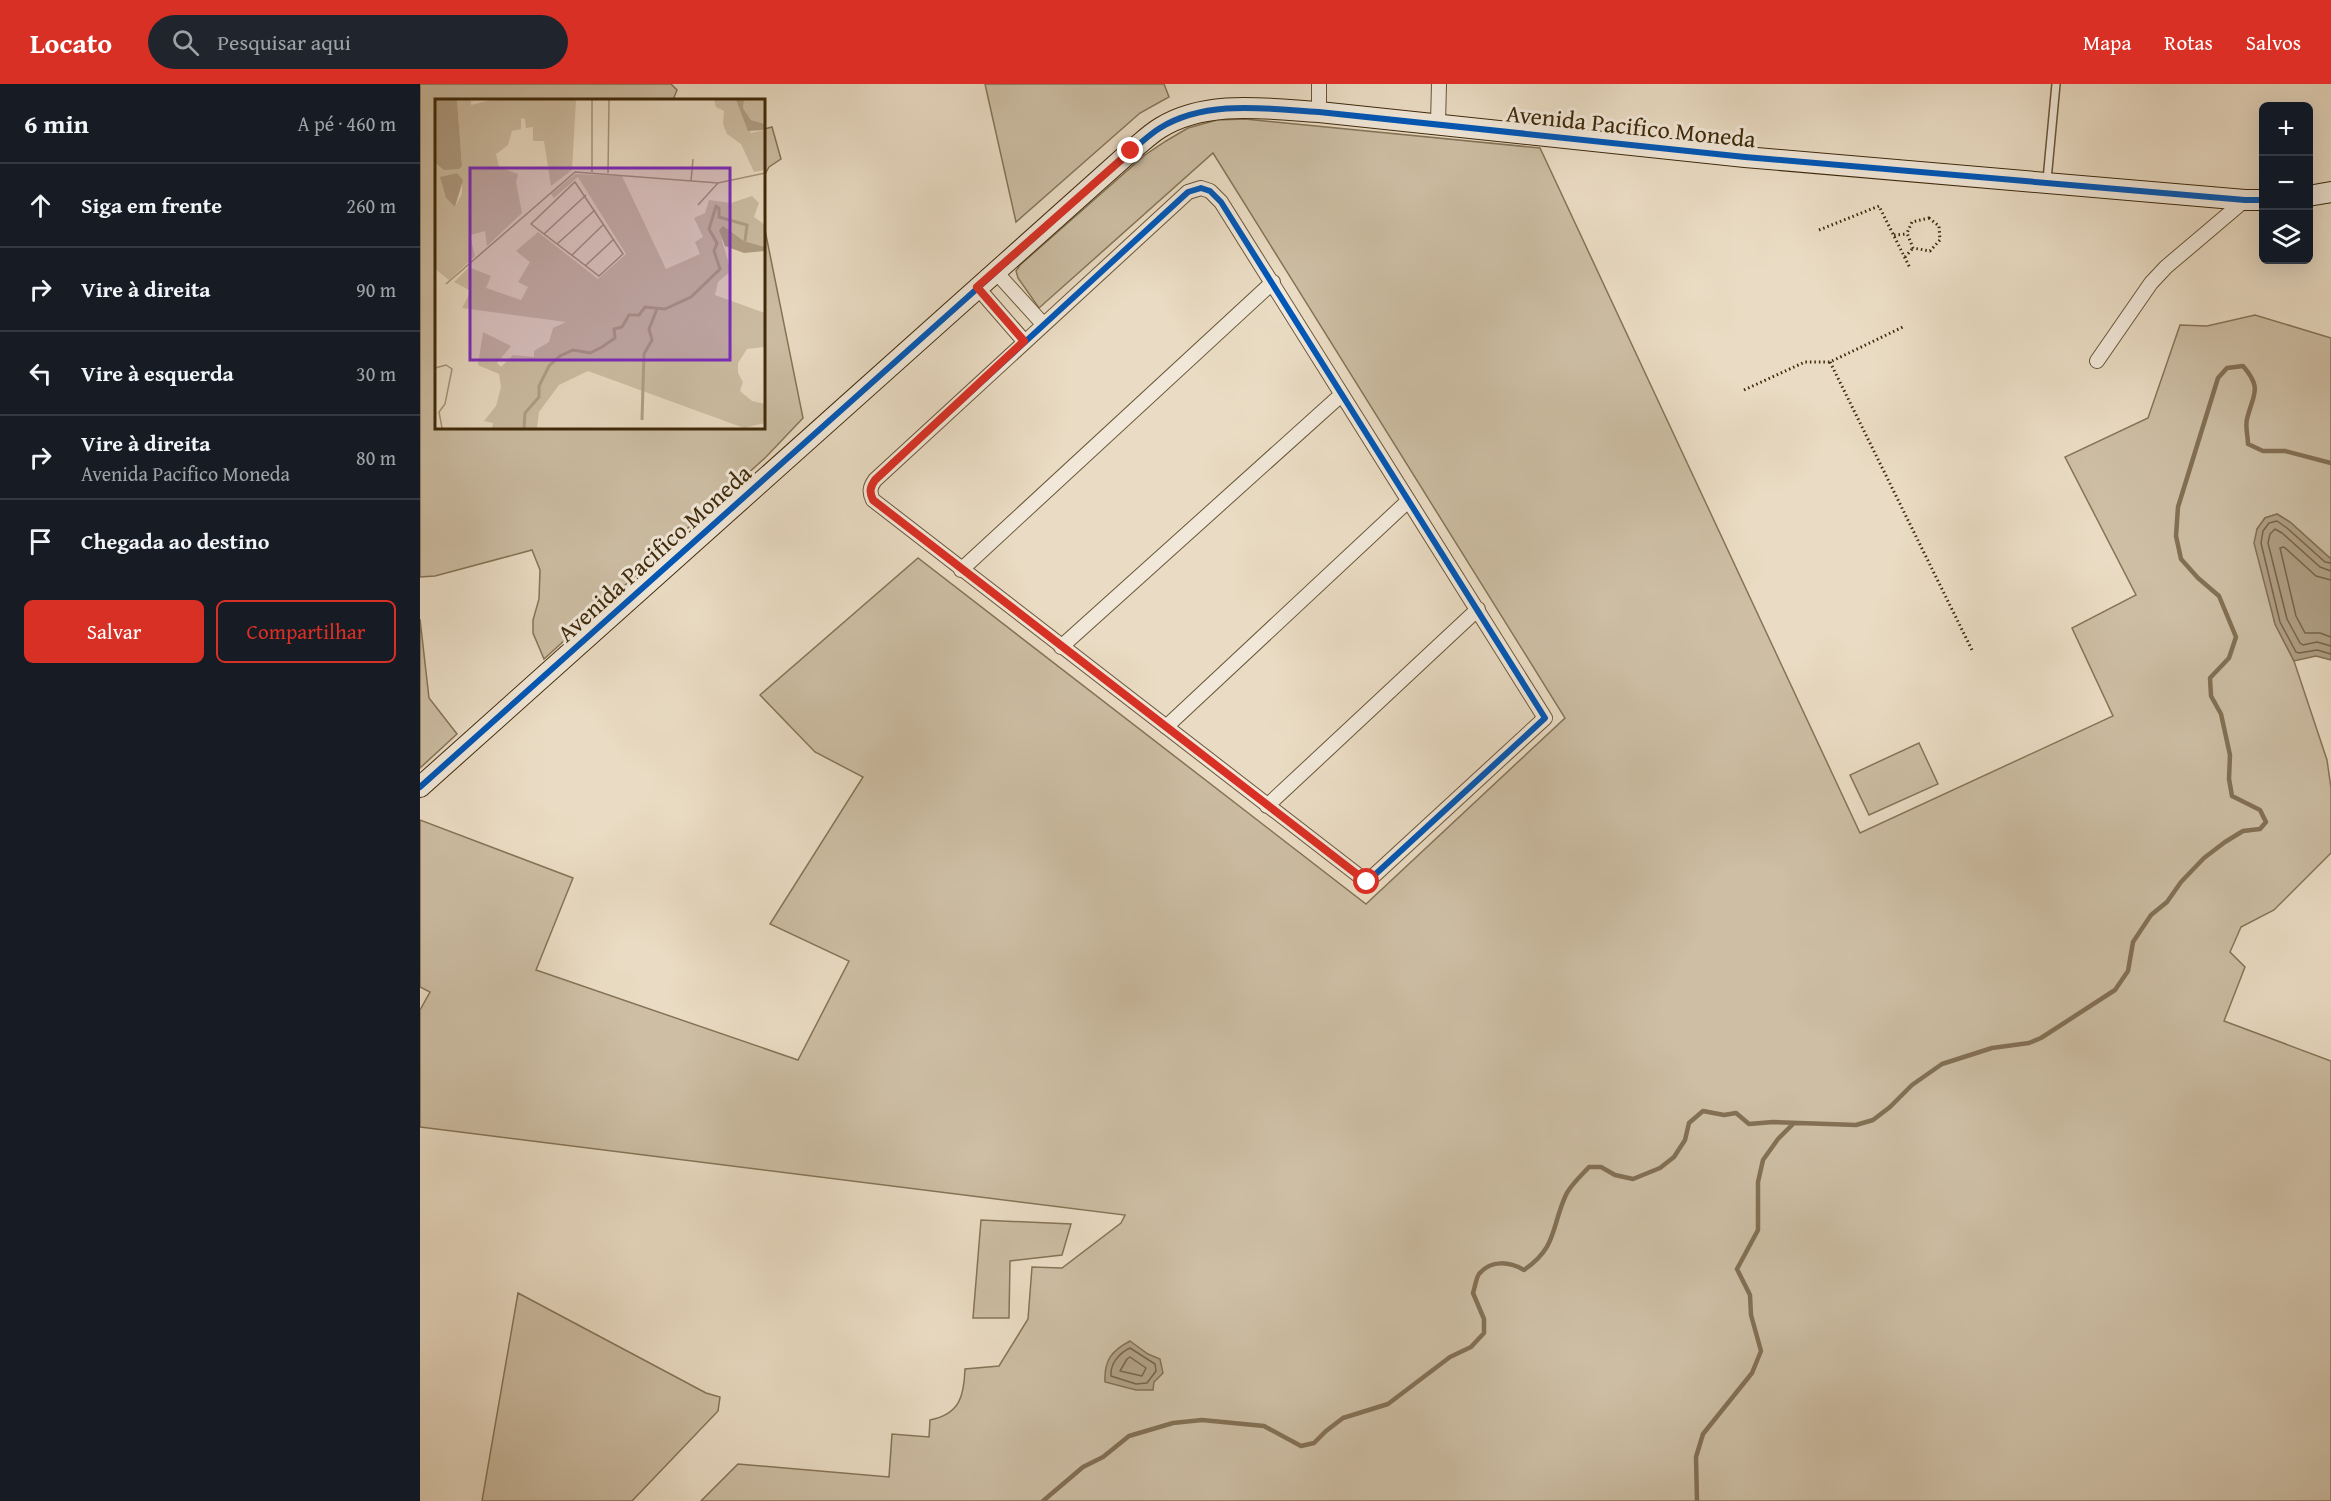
<!DOCTYPE html>
<html lang="pt">
<meta charset="utf-8">
<style>
body{margin:0;font-family:"Gentium Book Plus",serif;background:#20242c;color:#f1f3f6}
.controls{position:absolute;right:18px;top:18px;display:grid;overflow:hidden;border-radius:9px;box-shadow:0 6px 24px #0002}
.controls button{width:54px;height:54px;display:grid;place-items:center;padding:0;border:0;border-bottom:2px solid #363941;background:#171b24;color:#f1f3f6;font:30px sans-serif}
.stop{position:absolute;width:18px;height:18px;margin:-14px;border:4px solid #d93025;border-radius:50%;background:#fff}
.stop.end{background:#d93025;border-color:#fff;box-shadow:0 2px 6px #0008}
.list{margin:0;padding:0;list-style:none}
h2{display:flex;justify-content:space-between;align-items:center;height:78px;margin:0;padding:0 24px;font-size:26px}
h2 small{font-size:20px;font-weight:400;color:#9ea1a6}
.list li{display:grid;grid-template-columns:39px 1fr auto;gap:18px;align-items:center;box-sizing:border-box;height:84px;padding:0 24px;border-top:2px solid #363941}
.list b{display:block;font-size:22px;white-space:nowrap}
.list p{margin:0;font-size:20px;white-space:nowrap;color:#9ea1a6}
.list em{font-size:20px;font-style:normal;color:#9ea1a6}
.actions{display:flex;gap:12px;padding:18px 24px}
.actions a{flex:1;padding:14px 0;border:2px solid #d93025;border-radius:9px;text-align:center;font-size:21px;color:#d93025}
.actions .main{background:#d93025;color:#fff}
.icon{flex:none;width:33px;height:33px;fill:none;stroke:currentColor;stroke-width:2;stroke-linecap:round;stroke-linejoin:round}
.map{position:relative;flex:none;width:1911px;height:1417px;overflow:hidden}
header{display:flex;align-items:center;gap:36px;box-sizing:border-box;height:84px;padding:0 30px;background:#d93025;color:#fff}
header strong{font-size:28px}
nav{display:flex;gap:33px;margin-inline-start:auto;font-size:21px}
.search{width:420px;height:54px;background:#20242c;display:flex;align-items:center;gap:15px;box-sizing:border-box;padding:0 21px;border-radius:33px;color:#9ea1a6;font-size:22px}
main{display:flex}
aside{flex:1;background:#171b24}
.map>svg:first-child{display:block}
</style>
<header>
<strong>Locato</strong>
<div class="search"><svg class="icon" aria-label="search" viewBox="0 0 24 24"><circle cx="10" cy="10" r="6"/><path d="M15 15l6 6"/></svg>Pesquisar aqui</div>
<nav><a>Mapa</a><a>Rotas</a><a>Salvos</a></nav>
</header>
<main>
<aside>
<h2>6 min<small>A pé · 460 m</small></h2>
<ul class="list">
<li><svg class="icon" aria-label="ahead" viewBox="0 0 24 24"><path d="M12 20V5M6 11l6-6 6 6"/></svg><div><b>Siga em frente</b></div><em>260 m</em></li>
<li><svg class="icon" aria-label="right" viewBox="0 0 24 24"><path d="M7 20v-9h11M14 6l5 5-5 5"/></svg><div><b>Vire à direita</b></div><em>90 m</em></li>
<li><svg class="icon" aria-label="left" viewBox="0 0 24 24"><path d="M17 20v-9H6M10 6l-5 5 5 5"/></svg><div><b>Vire à esquerda</b></div><em>30 m</em></li>
<li><svg class="icon" aria-label="right" viewBox="0 0 24 24"><path d="M7 20v-9h11M14 6l5 5-5 5"/></svg><div><b>Vire à direita</b><p>Avenida Pacifico Moneda</p></div><em>80 m</em></li>
<li><svg class="icon" aria-label="arrive" viewBox="0 0 24 24"><path d="M6 21V4h12l-3 4 3 4H6"/></svg><div><b>Chegada ao destino</b></div></li>
</ul>
<div class="actions"><a class="main">Salvar</a><a>Compartilhar</a></div>
</aside>
<div class="map">
<svg width="1911" height="1417" viewBox="0 0 1911 1417">
<rect width="100%" height="100%" fill="#eadcc4"/>
<filter id="stains"><feTurbulence type="fractalNoise" baseFrequency=".00333" numOctaves="4"/><feColorMatrix values="0 0 0 0 .2 0 0 0 0 .09 0 0 0 0 .02 0 0 0 .5 -.17"/></filter>
<radialGradient id="worn" r=".72"><stop offset=".6" stop-color="#630" stop-opacity="0"/><stop offset="1" stop-color="#630" stop-opacity=".3"/></radialGradient>
<path fill="#cdbea4" stroke="#867457" stroke-width="1.5" d="M 0,0 L 251,0 L 257,6 L 253,16 L 16,16 L 16,344 L 344,344 L 344,141 L 383,334 L 346,373 L 124,575 L 113,549 L 113,536 L 119,515 L 120,486 L 112,466 L 15,492 L 0,493 Z
M 565,0 L 744,0 L 749,13 L 720,29 L 596,138 Z
M 825,35 L 1120,64 L 1440,749 L 1693,632 L 1652,544 L 1716,511 L 1645,373 L 1728,334 L 1760,241 L 1787,242 L 1835,231 L 1911,254 L 1911,475 L 1870,438 L 1857,430 L 1845,434 L 1837,445 L 1855,540 L 1874,577 L 1907,676 L 1911,704 L 1911,769 L 1854,826 L 1821,843 L 1810,868 L 1825,883 L 1804,937 L 1911,977 L 1911,1417 L 281,1417 L 318,1380 L 469,1393 L 472,1350 L 509,1353 L 510,1336 C 540,1330 544,1312 545,1285 L 579,1282 L 608,1235 L 612,1183 L 642,1184 L 701,1139 L 705,1131 L 0,1043 L 0,926 L 10,908 L 0,903 L 0,736 L 153,794 L 116,886 L 378,976 L 429,877 L 350,840 L 443,693 L 395,668 L 340,611 L 498,474 L 946,820 L 1145,634 L 793,69 L 619,224 L 598,194 L 596,187 L 600,181 L 725,71 L 746,57 L 768,44 L 797,36 Z
M 352,43 L 361,75 L 349,83 L 344,92 L 344,45 Z
M 0,535 L 9,614 L 37,650 L 0,684 Z
M 1499,659 L 1518,700 L 1449,731 L 1430,691 Z
M 561,1136 L 651,1140 L 642,1171 L 590,1177 L 589,1234 L 553,1234 Z
M 98,1209 L 286,1309 L 300,1313 L 298,1327 L 212,1417 L 62,1417 Z"/>
<path fill="#b09f85" stroke="#837054" stroke-width="1.5" d="M 1857,430 L 1870,438 L 1911,475 L 1911,576 L 1896,572 L 1874,577 L 1855,540 L 1834,459 L 1837,445 L 1845,434 Z
M 710,1257 L 728,1270 L 740,1275 L 743,1289 L 734,1298 L 733,1306 L 716,1306 L 685,1298 C 684,1277 691,1267 710,1257 Z"/>
<g fill="none" stroke-linecap="round" stroke-linejoin="round">
<path stroke="#786448" stroke-width="1.5" d="M 1911,479 L 1905,478 L 1867,444 L 1857,437 L 1849,439 L 1843,447 L 1841,459 L 1860,538 L 1876,568 L 1879,569 L 1897,566 L 1911,570
M 1911,487 L 1900,483 L 1862,449 L 1855,445 L 1850,450 L 1848,459 L 1867,535 L 1880,559 L 1883,561 L 1897,558 L 1911,562
M 1911,496 L 1896,492 L 1864,463 L 1860,464 L 1876,532 L 1885,549 L 1900,549 L 1911,553
M 710,1264 L 735,1280 L 736,1287 L 727,1299 L 716,1300 L 691,1292 C 690,1280 699,1269 710,1264 Z
M 710,1273 L 726,1284 L 722,1292 L 700,1287 L 707,1275 Z"/>
<path stroke="#837054" stroke-width="4.5" d="M 623,1417 L 663,1383 L 683,1373 L 709,1352 L 753,1339 L 782,1336 L 844,1342 L 881,1362 L 894,1359 L 906,1347 L 923,1334 L 968,1320 L 1030,1273 L 1051,1263 L 1064,1249 L 1064,1235 L 1053,1209 C 1055,1203 1056,1194 1059,1190 C 1071,1175 1090,1178 1104,1186 C 1137,1163 1131,1145 1145,1113 C 1149,1102 1161,1092 1169,1083 L 1181,1083 L 1195,1091 L 1213,1095 L 1240,1084 L 1254,1073 L 1265,1056 L 1269,1039 L 1283,1027 L 1304,1031 L 1316,1029 L 1329,1040 L 1353,1038 L 1436,1041 L 1453,1036 L 1470,1023 L 1492,1001 L 1522,980 L 1572,964 L 1609,959 L 1621,954 L 1695,906 L 1708,887 L 1713,858 L 1731,831 L 1747,818 L 1761,798 L 1784,774 L 1805,758 L 1823,747 L 1840,745 L 1846,738 L 1840,726 L 1812,712 L 1809,695 L 1810,671 L 1801,630 L 1791,612 L 1790,594 L 1809,574 L 1816,553 L 1799,512 L 1778,494 L 1761,475 L 1756,452 L 1758,423 L 1798,294 L 1807,284 L 1823,282 C 1843,305 1833,310 1827,335 C 1825,343 1828,352 1828,360 L 1843,367 L 1865,367 L 1911,379
M 1277,1417 L 1276,1373 L 1283,1350 L 1332,1289 L 1341,1267 L 1331,1231 L 1330,1211 L 1317,1185 L 1338,1146 L 1338,1098 L 1343,1076 L 1358,1055 L 1373,1040"/>
<defs>
<path id="lane" d="M 1627,96 L 1636,0"/>
<path id="street" d="M 899,0 L 899,28
M 1018,39 L 1019,0
M 781,104 L 790,107 L 801,118 L 1125,634 L 947,798 L 453,416 C 449,408 450,403 455,396 L 768,108 Z
M 575,187 L 623,240
M 557,203 L 604,257
M 1677,277 L 1731,199 L 1746,183 L 1825,116
M 541,486 L 853,198
M 641,563 L 921,311
M 746,643 L 988,417
M 847,722 L 1058,525"/>
<path id="secondary" d="M 1888,112 L 1911,108
M 0,703 L 711,67 C 721,59 730,50 740,44 C 787,15 848,25 899,28 L 1325,73 L 1825,116 L 1844,116"/>
</defs>
<use href="#lane" stroke="#6a5638" stroke-width="10"/>
<use href="#street" stroke="#6a5638" stroke-width="16"/>
<use href="#secondary" stroke="#3f2a0a" stroke-width="22"/>
<path stroke="#3f2a0a" stroke-width="3" stroke-dasharray="1.5 3" stroke-linecap="butt" d="M 1509,134 L 1519,142 L 1520,156 L 1510,167 L 1493,164 L 1487,149 L 1492,138 Z
M 1399,146 L 1459,122 L 1490,184
M 1474,151 L 1487,150
M 1485,173 L 1493,164
M 1410,278 L 1552,566
M 1324,306 L 1385,278 L 1410,278 L 1485,242"/>
<use href="#lane" stroke="#f1e8d9" stroke-width="7"/>
<use href="#street" stroke="#f1e8d9" stroke-width="14"/>
<use href="#secondary" stroke="#f1e8d9" stroke-width="20"/>
<defs>
<path id="cycleway" d="M 781,104 L 790,107 L 801,118 L 1125,634 L 947,798 L 453,416 C 449,408 450,403 455,396 L 768,108 Z
M 0,703 L 711,67 C 721,59 730,50 740,44 C 787,15 848,25 899,28 L 1325,73 L 1825,116 L 1844,116"/>
</defs>
<use href="#cycleway" stroke="#f1e8d9" stroke-width="10"/>
<use href="#cycleway" stroke="#0057b8" stroke-width="6"/>
</g>
<g fill="none" stroke-linecap="round" stroke-linejoin="round">
<path stroke="#d93025" stroke-width="8" d="M 711,67 L 557,203 L 604,257 L 455,396 C 450,403 449,408 453,416 L 947,798"/>
</g>
<g text-anchor="middle" dominant-baseline="central" stroke-width="6" stroke-linejoin="round" paint-order="stroke">
<g font-size="24" fill="#3f2a0a" stroke="#f1e8d9">
<text transform="translate(1211 42) rotate(6)">Avenida Pacifico Moneda</text>
<text transform="translate(234 469) rotate(-42)">Avenida Pacifico Moneda</text>
</g>
</g>
<g transform="translate(15 15)">
<rect width="330" height="330" fill="#eadcc4"/>
<path d="M 22,1 L 36,1 L 36,6 L 56,1 L 141,1 L 137,71 L 116,87 L 109,42 L 98,42 L 98,28 L 91,29 L 90,20 L 86,19 L 86,30 L 77,32 L 73,46 L 61,55 L 64,68 L 83,75 L 81,83 L 87,114 L 52,147 L 50,132 L 35,136 L 40,157 L 14,181 L 0,170 L 0,64 L 8,70 L 27,67 ZM 22,74 L 27,82 L 27,95 L 20,108 L 11,99 L 6,78 ZM 279,1 L 301,1 L 316,34 L 330,31 L 330,71 L 319,73 L 306,45 L 292,35 L 288,25 L 289,12 L 281,8 ZM 309,1 L 330,1 L 330,25 L 316,21 L 308,9 ZM 140,75 L 187,77 L 231,170 L 265,155 L 260,143 L 268,138 L 259,119 L 270,114 L 274,101 L 296,104 L 317,97 L 324,104 L 319,118 L 330,126 L 330,148 L 309,142 L 289,128 L 287,142 L 296,172 L 283,183 L 280,196 L 330,214 L 330,248 L 312,250 L 303,264 L 303,274 L 308,283 L 305,292 L 317,302 L 330,305 L 330,324 L 309,329 L 153,272 L 124,286 L 104,313 L 102,329 L 57,329 L 58,324 L 49,322 L 61,307 L 66,288 L 64,275 L 43,266 L 48,233 L 76,247 L 62,264 L 66,268 L 78,256 L 99,258 L 99,252 L 114,243 L 118,229 L 131,223 L 27,209 L 36,192 L 19,183 L 34,168 L 56,177 L 51,189 L 86,201 L 93,188 L 83,183 L 95,163 L 81,152 L 103,133 L 163,180 L 191,155 L 143,78 L 119,99 L 116,95 Z" fill="#cdbea4" fill-rule="evenodd"/>
<path d="M 0,1 L 22,1 L 27,67 L 24,70 L 9,71 L 0,64 ZM 301,1 L 309,1 L 308,9 L 316,21 L 330,25 L 330,31 L 313,32 ZM 22,74 L 28,81 L 20,108 L 11,99 L 5,78 ZM 288,127 L 309,142 L 330,148 L 330,152 L 309,154 L 290,147 L 284,131 Z" fill="#b09f85"/>
<path fill="none" stroke="#b09f85" stroke-width="3" d="M 207,321 L 209,255 L 217,241 L 214,230 L 222,210M 89,329 L 90,314 L 104,298 L 104,287 L 114,267 L 125,257 L 138,251 L 155,254 L 167,248 L 180,239 L 179,230 L 187,228 L 194,216 L 204,216 L 210,208 L 230,210 L 256,198 L 285,170 L 279,152 L 282,144 L 274,130 L 281,107 L 284,109 L 284,118 L 312,126 L 310,142"/>
<path fill="none" stroke="#a6957a" stroke-width="1.5" d="M 157,1 L 157,73M 173,74 L 174,1M 256,82 L 258,60M 140,83 L 188,155 L 164,177 L 96,125 ZM 263,106 L 283,84M 109,135 L 151,96M 122,145 L 160,111M 137,156 L 169,125M 150,167 L 179,140M 11,185 L 140,73 L 283,84 L 330,74M 0,269 L 11,266 L 17,270 L 10,305 L 4,313 L 7,329"/>
<path fill="#7b2cbf" fill-opacity="0.15" stroke="#7b2cbf" stroke-width="3" d="M 35,69 L 295,69 L 295,261 L 35,261 Z"/>
<rect width="330" height="330" fill="none" stroke="#3f2a0a" stroke-width="3"/>
</g>
<rect width="100%" height="100%" filter="url(#stains)"/>
<rect width="100%" height="100%" fill="url(#worn)"/>
</svg>
<div class="controls">
<button>+</button>
<button>−</button>
<button><svg class="icon" aria-label="layers" viewBox="0 0 24 24"><path d="M12 4l9 5-9 5-9-5zM3 14l9 5 9-5"/></svg></button>
</div>
<div class="stop" style="left:947px;top:798px"></div>
<div class="stop end" style="left:711px;top:67px"></div>
</div>
</main>
